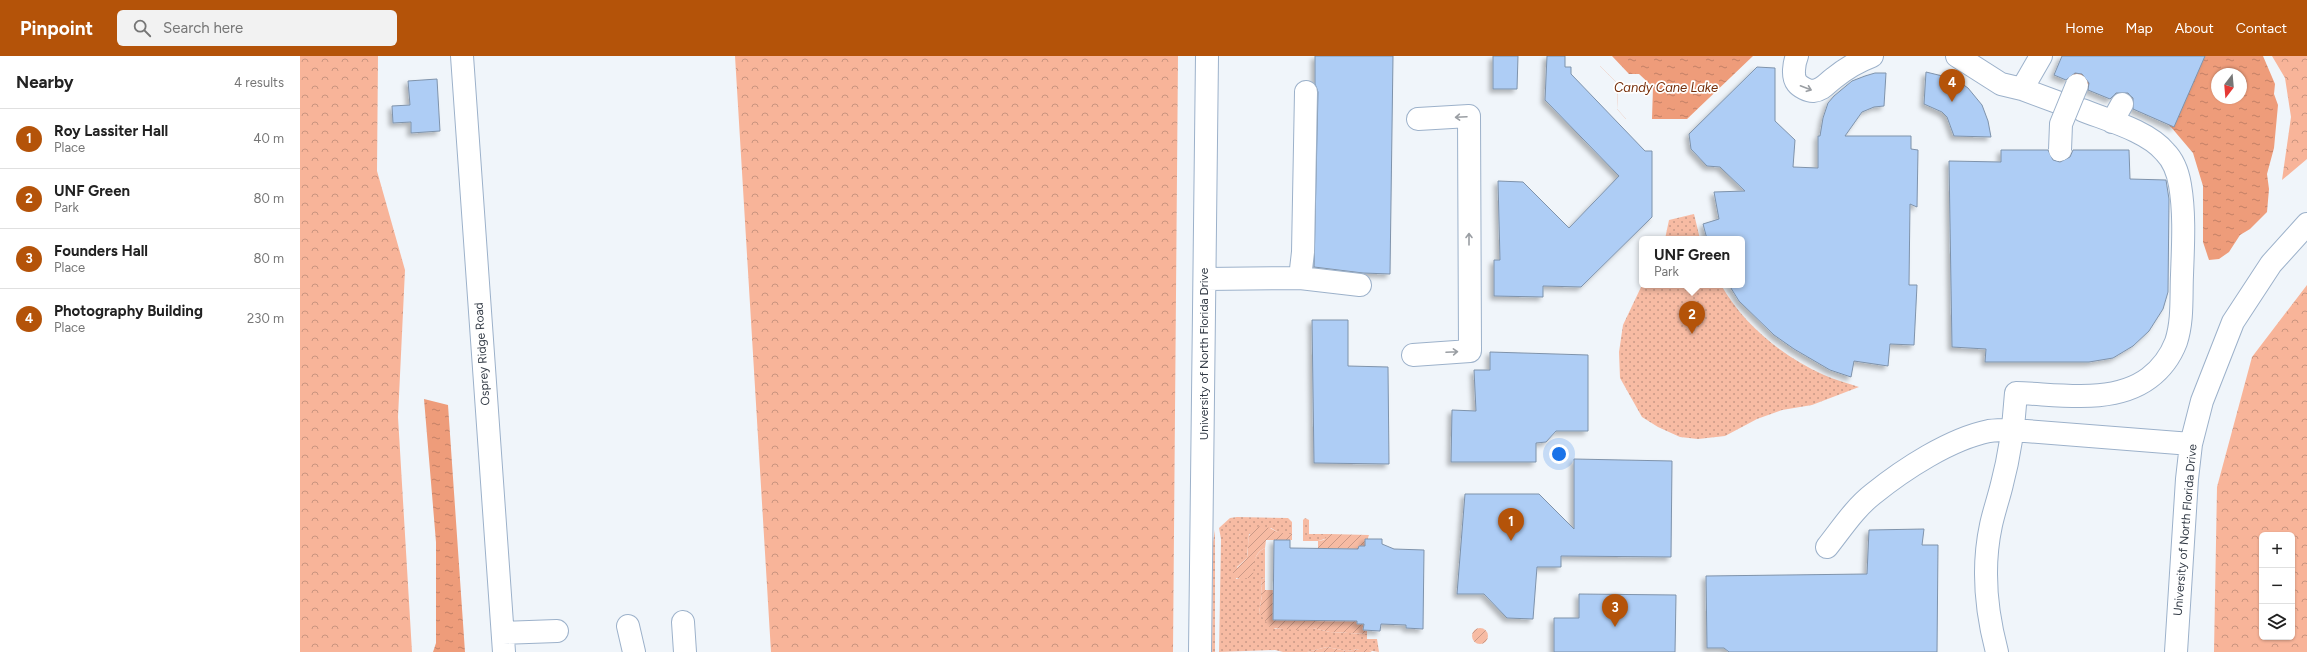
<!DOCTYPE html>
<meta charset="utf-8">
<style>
body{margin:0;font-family:Figtree,sans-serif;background:#f2f2f2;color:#222}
.controls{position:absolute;right:12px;bottom:12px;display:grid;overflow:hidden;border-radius:6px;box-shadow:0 1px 3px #0004}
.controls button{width:36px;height:36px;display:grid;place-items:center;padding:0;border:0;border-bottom:1px solid #e0e0e0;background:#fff;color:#222;font:20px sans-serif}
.compass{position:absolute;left:1911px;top:12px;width:36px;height:36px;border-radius:50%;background:#fff;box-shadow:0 1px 3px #0004;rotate:196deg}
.you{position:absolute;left:1259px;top:398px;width:14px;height:14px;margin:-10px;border:3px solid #fff;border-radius:50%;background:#1a73e8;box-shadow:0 0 0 6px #1a73e833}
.badge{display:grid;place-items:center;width:26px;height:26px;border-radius:50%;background:#b45309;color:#fff;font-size:13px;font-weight:700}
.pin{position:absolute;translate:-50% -33px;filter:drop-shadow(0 1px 2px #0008)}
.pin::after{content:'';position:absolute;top:21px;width:14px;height:12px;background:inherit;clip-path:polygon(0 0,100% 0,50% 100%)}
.popup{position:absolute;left:1339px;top:180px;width:106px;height:52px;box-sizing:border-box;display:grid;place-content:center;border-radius:6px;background:#fff;filter:drop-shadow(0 1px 3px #0005);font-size:13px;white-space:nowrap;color:#767676}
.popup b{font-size:15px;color:#222}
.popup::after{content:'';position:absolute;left:50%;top:100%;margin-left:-8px;border:8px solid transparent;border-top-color:#fff}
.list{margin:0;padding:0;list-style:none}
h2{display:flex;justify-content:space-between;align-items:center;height:52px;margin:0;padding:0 16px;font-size:17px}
h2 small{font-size:13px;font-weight:400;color:#767676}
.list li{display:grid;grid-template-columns:26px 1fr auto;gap:12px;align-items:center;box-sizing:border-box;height:60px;padding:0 16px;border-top:1px solid #e0e0e0}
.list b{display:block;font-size:15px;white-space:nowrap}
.list p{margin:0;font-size:13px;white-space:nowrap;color:#767676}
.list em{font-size:13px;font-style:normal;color:#767676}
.icon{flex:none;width:22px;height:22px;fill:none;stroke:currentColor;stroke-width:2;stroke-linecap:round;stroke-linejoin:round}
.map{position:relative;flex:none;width:2007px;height:596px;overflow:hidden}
header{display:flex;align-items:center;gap:24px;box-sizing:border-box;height:56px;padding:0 20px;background:#b45309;color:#fff}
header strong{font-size:19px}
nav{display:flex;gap:22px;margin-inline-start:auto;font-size:14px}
.search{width:280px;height:36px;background:#f2f2f2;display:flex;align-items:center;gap:10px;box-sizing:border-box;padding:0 14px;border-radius:6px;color:#767676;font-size:15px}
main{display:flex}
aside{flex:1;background:#fff}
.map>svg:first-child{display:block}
</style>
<header>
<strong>Pinpoint</strong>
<div class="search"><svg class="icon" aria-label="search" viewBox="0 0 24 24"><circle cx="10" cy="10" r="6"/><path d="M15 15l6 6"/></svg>Search here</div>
<nav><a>Home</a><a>Map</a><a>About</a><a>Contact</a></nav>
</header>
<main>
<aside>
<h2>Nearby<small>4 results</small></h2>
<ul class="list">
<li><span class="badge">1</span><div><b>Roy Lassiter Hall</b><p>Place</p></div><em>40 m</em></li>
<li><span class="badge">2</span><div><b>UNF Green</b><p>Park</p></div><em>80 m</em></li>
<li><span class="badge">3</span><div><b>Founders Hall</b><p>Place</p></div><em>80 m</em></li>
<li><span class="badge">4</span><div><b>Photography Building</b><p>Place</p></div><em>230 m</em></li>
</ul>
</aside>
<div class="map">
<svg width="2007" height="596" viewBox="0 0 2007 596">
<defs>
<pattern id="grass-dots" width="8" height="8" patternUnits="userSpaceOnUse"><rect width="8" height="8" fill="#f7bba3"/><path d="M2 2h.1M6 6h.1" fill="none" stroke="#c99987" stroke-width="1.8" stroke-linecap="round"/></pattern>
<pattern id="forest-crowns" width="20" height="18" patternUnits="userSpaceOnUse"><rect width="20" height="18" fill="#f8b499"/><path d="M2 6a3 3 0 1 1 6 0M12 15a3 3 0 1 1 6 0" fill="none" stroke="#ca947f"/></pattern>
<pattern id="garden-furrows" width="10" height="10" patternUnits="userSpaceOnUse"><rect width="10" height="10" fill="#f7bba3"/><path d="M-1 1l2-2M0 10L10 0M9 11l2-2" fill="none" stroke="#c99987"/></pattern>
<pattern id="water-ripples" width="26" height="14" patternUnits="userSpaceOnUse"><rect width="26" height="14" fill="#ee9c7a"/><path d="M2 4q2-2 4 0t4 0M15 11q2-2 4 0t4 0" fill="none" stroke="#c28066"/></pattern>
<filter id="shadow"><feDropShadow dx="-3.5" dy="3.5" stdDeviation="2" flood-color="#0004"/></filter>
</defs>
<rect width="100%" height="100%" fill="#f0f5fa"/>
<path fill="url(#grass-dots)" d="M 1394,158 L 1400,183 L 1365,183 L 1369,164 Z
M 1342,229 L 1421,229 C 1444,269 1482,300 1524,319 C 1535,324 1548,327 1559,331 L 1512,349 L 1482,354 L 1457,363 L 1425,380 L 1398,383 L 1380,381 L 1358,371 L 1342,361 L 1320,322 L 1319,296 L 1323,269 Z
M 937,461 L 988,462 L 992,466 L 992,478 L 981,478 L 971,472 L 949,478 L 947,502 L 937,511 L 936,523 L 953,519 C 950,510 956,496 965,492 L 965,522 L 961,523 L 962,539 L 959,557 L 975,573 L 1013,572 L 1030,576 L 1067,578 L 1067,583 L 1077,583 L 1079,596 L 1059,593 L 1047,595 L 1027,591 L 1007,596 L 983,596 L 975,594 L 919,596 L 921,483 L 919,472 L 930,462 Z
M 1005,462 L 1009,464 L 1009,478 L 1029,478 L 1028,482 L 1018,485 L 1003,485 L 1003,464 Z
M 915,474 L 915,596 L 912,596 L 913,486 Z"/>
<path fill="url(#forest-crowns)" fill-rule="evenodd" d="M 0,0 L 78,0 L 77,115 L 105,214 L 98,361 L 112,596 L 0,596 Z
M 435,0 L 878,0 L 873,596 L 471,596 Z
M 1972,0 L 2007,0 L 2007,103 L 1982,124 L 1991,61 L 1985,22 Z
M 2007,229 L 2007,596 L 1914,596 L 1917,431 L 1952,301 ZM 1962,479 L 1992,479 L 1992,581 L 1962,581 Z"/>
<path fill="url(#garden-furrows)" d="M 961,470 C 974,471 976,479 992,478 L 992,484 L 966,484 L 965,492 C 952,498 954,511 953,522 L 933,522 L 933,516 L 947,502 C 950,489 944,473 961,470 Z
M 1029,478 L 1069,479 L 1065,490 L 1059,490 L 1058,493 L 1018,492 L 1018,485 L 1024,484 Z
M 965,522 L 965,534 L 973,534 L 973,564 L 1057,565 L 1057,568 L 1064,568 L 1063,574 L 1067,575 L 1067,578 L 1030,576 L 1013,572 L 996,574 L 971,572 L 959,557 L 962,539 L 961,523 Z
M1172 580a8 8 0 1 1 16 0a8 8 0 1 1-16 0Z
M 1027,591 L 1047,595 L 1066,592 L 1072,596 L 1007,596 Z"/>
<path fill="url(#water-ripples)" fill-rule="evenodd" d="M 1300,0 L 1453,0 L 1387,63 L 1326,63 L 1317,53 L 1318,28 L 1300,10 Z
M 1806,0 L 1963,0 L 1975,28 L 1974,38 L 1978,49 L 1974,92 L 1967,118 L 1969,133 L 1967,156 L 1950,173 L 1940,179 L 1929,196 L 1919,203 L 1909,204 L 1903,186 L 1903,130 L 1893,97 L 1871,71 L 1852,56 L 1782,27 L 1768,17 ZM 1917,18 L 1941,18 L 1941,42 L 1917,42 Z
M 124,343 L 148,349 L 165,596 L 133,596 L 136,587 L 136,486 Z"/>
<path fill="#f0f5fa" d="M 1300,0 L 1312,0 L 1329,18 L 1339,18 L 1353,31 L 1352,63 L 1326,63 L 1317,53 L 1318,28 L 1300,10 Z"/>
<path fill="#aecdf5" stroke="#7f93ab" filter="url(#shadow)" d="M 1015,0 L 1093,0 L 1090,218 L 1063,217 L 1014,211 L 1018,36 L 1015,28 Z
M 1193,0 L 1218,0 L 1217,33 L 1193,33 Z
M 1247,0 L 1265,0 L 1265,11 L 1271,11 L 1271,18 L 1345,95 L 1352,95 L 1352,161 L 1281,231 L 1243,230 L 1243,241 L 1194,240 L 1194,204 L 1200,204 L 1198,125 L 1223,126 L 1269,172 L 1319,120 L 1245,44 Z
M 1762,0 L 1905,0 L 1874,71 L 1833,53 L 1833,42 L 1828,37 L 1816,37 L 1810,43 L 1788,34 L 1789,27 L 1782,18 L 1775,17 L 1766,24 L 1754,19 Z
M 1457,11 L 1475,12 L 1475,65 L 1495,84 L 1493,111 L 1518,112 L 1518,80 L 1520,80 L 1523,62 L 1528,47 L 1534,40 L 1552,25 L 1565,20 L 1575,17 L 1586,17 L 1584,50 L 1574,51 L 1562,56 L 1545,80 L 1611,80 L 1611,93 L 1618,94 L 1617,151 L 1610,148 L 1609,229 L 1617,229 L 1614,289 L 1590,288 L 1588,310 L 1554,305 L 1551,321 L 1530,314 L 1494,293 L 1474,279 L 1439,245 L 1429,229 L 1442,229 L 1442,183 L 1407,183 L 1403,168 L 1419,163 L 1414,136 L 1445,135 L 1420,111 L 1407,110 L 1391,93 L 1389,78 Z
M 1626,16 L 1655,23 L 1668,32 L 1682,49 L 1688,65 L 1691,81 L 1654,80 L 1647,61 L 1642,56 L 1624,48 Z
M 137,23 L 140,75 L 111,77 L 111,66 L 93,67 L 92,50 L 110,49 L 108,25 Z
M 1701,94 L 1748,94 L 1753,104 L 1760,106 L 1770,101 L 1773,94 L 1829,94 L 1830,123 L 1866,124 L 1869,143 L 1868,236 L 1863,253 L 1849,275 L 1833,290 L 1813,302 L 1789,306 L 1685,306 L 1686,293 L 1652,291 L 1649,105 L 1701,106 Z
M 1012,264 L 1048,264 L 1048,310 L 1088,311 L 1089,408 L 1014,407 Z
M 1190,296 L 1288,299 L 1288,375 L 1256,375 L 1246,386 L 1236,387 L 1236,406 L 1151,406 L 1152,354 L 1176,355 L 1174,314 L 1190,314 Z
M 1274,403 L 1372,405 L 1371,501 L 1261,500 L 1261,511 L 1237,511 L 1233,563 L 1207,562 L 1184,538 L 1157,538 L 1165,438 L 1239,438 L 1274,473 Z
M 1624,473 L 1622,489 L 1638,489 L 1637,596 L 1429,596 L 1424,592 L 1407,592 L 1406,520 L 1567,518 L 1569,474 Z
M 1065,483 L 1082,483 L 1082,488 L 1094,493 L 1124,494 L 1123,573 L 1106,572 L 1106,569 L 1081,568 L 1080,575 L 1063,574 L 1064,568 L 1057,568 L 1057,565 L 973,564 L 974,484 L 990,484 L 990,492 L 1058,493 L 1059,490 L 1065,490 Z
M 1279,538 L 1376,539 L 1375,596 L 1254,596 L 1254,562 L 1279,562 Z"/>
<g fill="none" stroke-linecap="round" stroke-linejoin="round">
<defs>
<path id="minor" d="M 162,0 L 204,596
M 1497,0 C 1494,7 1492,21 1497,27 C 1500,31 1508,35 1513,35 C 1523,34 1527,27 1534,22 C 1545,13 1559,5 1572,0
M 1657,0 L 1701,28 L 1722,33
M 1741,0 L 1722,33 L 1757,46
M 1812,66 L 1822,48
M 1000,222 L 1060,229
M 905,223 L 1000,222 L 1003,196 L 1006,36
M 1113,299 L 1170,295 L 1169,60 L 1118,63
M 1527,491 C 1542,472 1555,452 1573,438 C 1604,413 1650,383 1689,375 C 1696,374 1705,374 1713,374 L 1891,388
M 383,566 L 385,596
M 328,570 L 334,596
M 203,577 L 257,575
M 900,596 L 907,0
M 1697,596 C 1686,555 1682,511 1691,469 C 1694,455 1699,441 1702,428 C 1710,398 1714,367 1716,337 C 1758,338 1813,349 1849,322 C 1861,313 1871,299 1876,286 C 1883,265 1881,241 1882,219 C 1883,190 1885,158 1880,129 C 1878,117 1873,104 1865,96 C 1848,75 1807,64 1782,54
M 1876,596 L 1887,423 L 1891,388 L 1902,345 L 1933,266 L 1971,208 L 2007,168"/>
</defs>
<use href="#minor" stroke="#9cb1ca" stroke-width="24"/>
<use href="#minor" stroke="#fff" stroke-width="22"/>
<defs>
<path id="minor-bridge" d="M 1760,94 L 1761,68 L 1777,29"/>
</defs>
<use href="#minor-bridge" stroke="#9cb1ca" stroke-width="24" stroke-linecap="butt"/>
<use href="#minor-bridge" stroke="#fff" stroke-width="22"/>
</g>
<defs><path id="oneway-shaft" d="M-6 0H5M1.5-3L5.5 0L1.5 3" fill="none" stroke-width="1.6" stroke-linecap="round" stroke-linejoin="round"/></defs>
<g stroke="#9a9ea3">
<use href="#oneway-shaft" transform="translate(1506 32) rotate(21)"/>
<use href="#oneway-shaft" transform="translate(1161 61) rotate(177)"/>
<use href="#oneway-shaft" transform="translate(1169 183) rotate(-90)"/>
<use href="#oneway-shaft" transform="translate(1152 296) rotate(-3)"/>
</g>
<g text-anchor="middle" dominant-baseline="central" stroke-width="3.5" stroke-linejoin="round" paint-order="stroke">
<g font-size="12" fill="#343c47" stroke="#fff">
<text transform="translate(182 298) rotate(-94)">Osprey Ridge Road</text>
<text transform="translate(904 298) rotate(-90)">University of North Florida Drive</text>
<text transform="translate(1885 474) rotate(-85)">University of North Florida Drive</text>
</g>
<g font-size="13" font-style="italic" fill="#752d08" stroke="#fff">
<text x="1366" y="31">Candy Cane Lake</text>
</g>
</g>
</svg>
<div class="controls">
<button>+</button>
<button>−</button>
<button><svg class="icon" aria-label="layers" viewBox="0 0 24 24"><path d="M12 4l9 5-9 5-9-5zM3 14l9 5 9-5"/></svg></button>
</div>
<svg class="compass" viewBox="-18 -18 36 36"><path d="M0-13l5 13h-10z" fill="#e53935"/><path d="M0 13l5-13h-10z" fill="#767676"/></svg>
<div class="you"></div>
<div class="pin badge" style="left:1211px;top:485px">1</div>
<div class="pin badge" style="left:1392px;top:278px">2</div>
<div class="popup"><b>UNF Green</b>Park</div>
<div class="pin badge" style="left:1315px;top:571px">3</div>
<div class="pin badge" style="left:1652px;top:46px">4</div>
</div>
</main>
